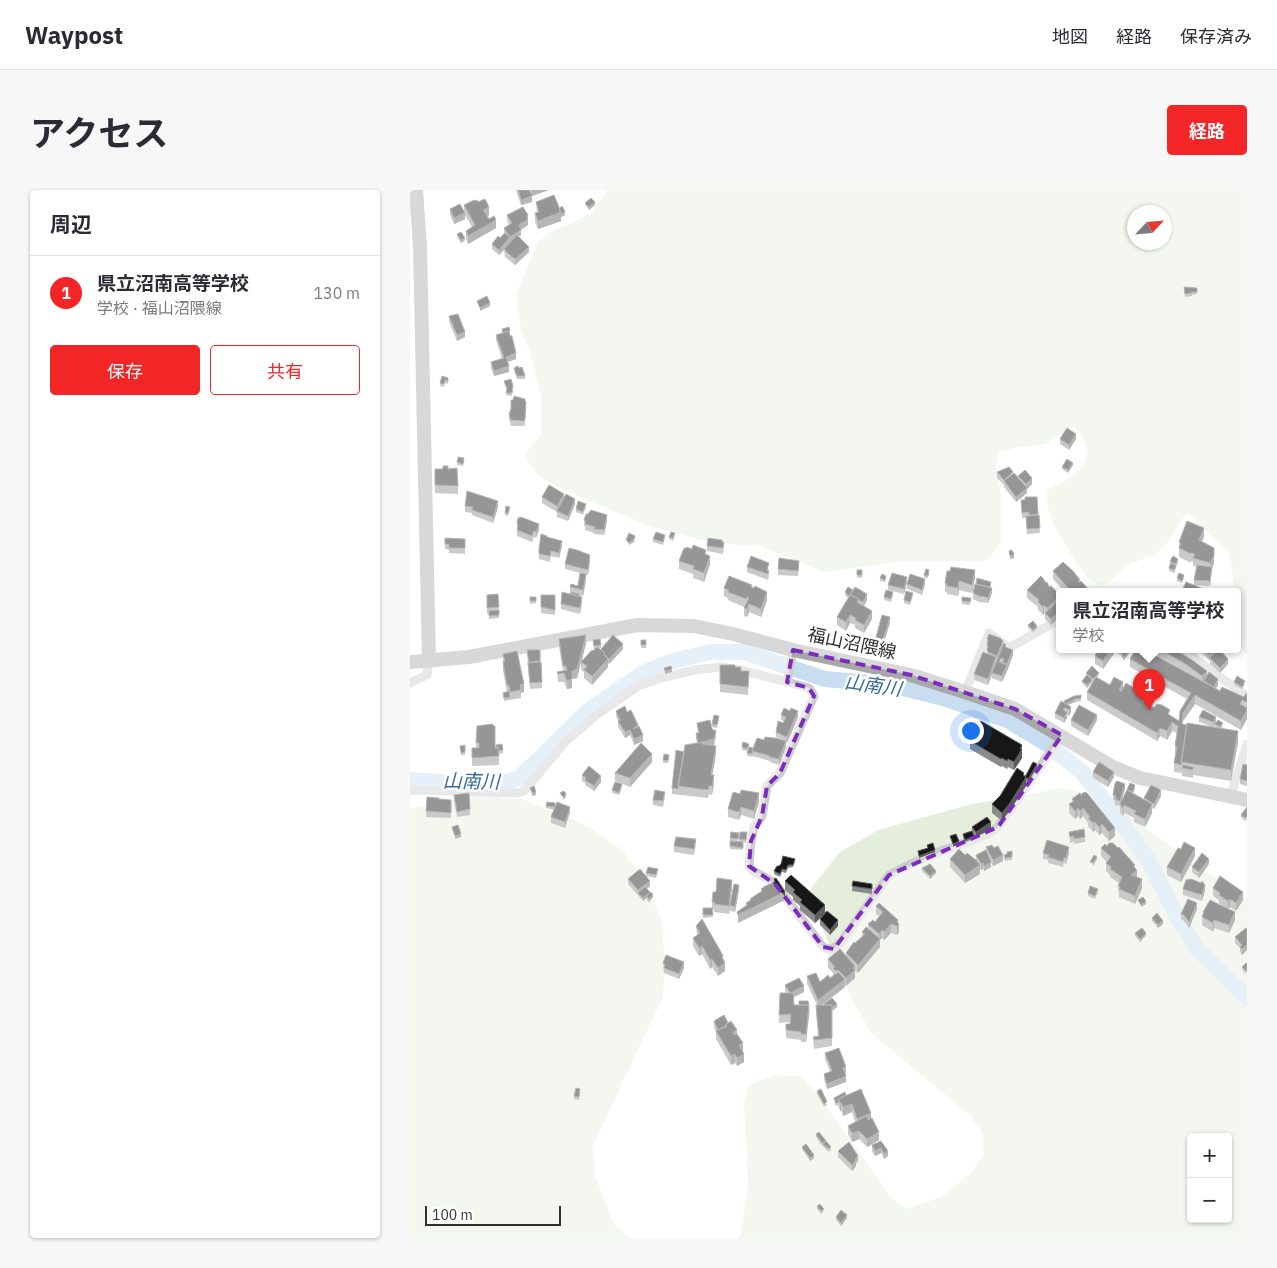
<!DOCTYPE html>
<html lang="ja">
<meta charset="utf-8">
<style>
body{margin:0;font-family:"IBM Plex Sans","Noto Sans JP",sans-serif;background:#f7f7f7;color:#2b2b33}
.controls{position:absolute;right:15px;bottom:15px;display:grid;overflow:hidden;border-radius:5px;box-shadow:0 1px 4px #0004}
.controls button{width:45px;height:45px;display:grid;place-items:center;padding:0;border:0;border-bottom:1px solid #e1e1e2;background:#fff;color:#2b2b33;font:25px sans-serif}
.compass{position:absolute;left:717px;top:15px;width:45px;height:45px;border-radius:50%;background:#fff;box-shadow:0 1px 4px #0004;rotate:64deg}
.scale{position:absolute;left:15px;bottom:12px;width:136px;box-sizing:border-box;padding-left:5px;border:2px solid #303030;border-top:0;font-size:14px;line-height:18px;white-space:nowrap;color:#303030;-webkit-text-stroke:4px #fff;paint-order:stroke}
.you{position:absolute;left:560px;top:540px;width:18px;height:18px;margin:-12px;border:4px solid #fff;border-radius:50%;background:#1a73e8;box-shadow:0 0 0 8px #1a73e833}
.badge{display:grid;place-items:center;width:32px;height:32px;border-radius:50%;background:#f32627;color:#fff;font-size:16px;font-weight:700}
.pin{position:absolute;translate:-50% -41px;filter:drop-shadow(0 1px 2px #0008)}
.pin::after{content:'';position:absolute;top:26px;width:18px;height:15px;background:inherit;clip-path:polygon(0 0,100% 0,50% 100%)}
.popup{position:absolute;left:646px;top:398px;width:185px;height:65px;box-sizing:border-box;display:grid;place-content:center;border-radius:5px;background:#fff;filter:drop-shadow(0 1px 4px #0005);font-size:16px;white-space:nowrap;color:#7c7c81}
.popup b{font-size:19px;color:#2b2b33}
.popup::after{content:'';position:absolute;left:50%;top:100%;margin-left:-10px;border:10px solid transparent;border-top-color:#fff}
.list{margin:0;padding:0;list-style:none}
h2{display:flex;justify-content:space-between;align-items:center;height:65px;margin:0;padding:0 20px;font-size:21px}
h2 small{font-size:16px;font-weight:400;color:#7c7c81}
.list li{display:grid;grid-template-columns:32px 1fr auto;gap:15px;align-items:center;box-sizing:border-box;height:75px;padding:0 20px;border-top:1px solid #e1e1e2}
.list b{display:block;font-size:19px;white-space:nowrap}
.list p{margin:0;font-size:16px;white-space:nowrap;color:#7c7c81}
.list em{font-size:16px;font-style:normal;color:#7c7c81}
.actions{display:flex;gap:10px;padding:15px 20px}
.actions a{flex:1;padding:11px 0;border:1px solid #f32627;border-radius:5px;text-align:center;font-size:18px;color:#f32627}
.actions .main{background:#f32627;color:#fff}
.map{position:relative;flex:none;width:837px;height:1048px;overflow:hidden;border-radius:5px}
header{display:flex;align-items:center;gap:30px;box-sizing:border-box;height:70px;padding:0 25px;background:#fff;border-bottom:1px solid #e1e1e2}
header strong{font-size:24px}
nav{display:flex;gap:28px;margin-inline-start:auto;font-size:18px}
.intro{display:flex;align-items:center;justify-content:space-between;box-sizing:border-box;height:120px;padding:0 30px}
h1{margin:0;font-size:35px}
.button{padding:12px 22px;border-radius:5px;background:#f32627;color:#fff;font-size:18px;font-weight:700}
main{display:flex;gap:30px;padding:0 30px}
aside{flex:1;background:#fff;border-radius:5px;box-shadow:0 1px 4px #0004}
.map>svg:first-child{display:block}
</style>
<header>
<strong>Waypost</strong>
<nav><a>地図</a><a>経路</a><a>保存済み</a></nav>
</header>
<div class="intro"><h1>アクセス</h1><a class="button">経路</a></div>
<main>
<aside>
<h2>周辺<small></small></h2>
<ul class="list">
<li><span class="badge">1</span><div><b>県立沼南高等学校</b><p>学校 · 福山沼隈線</p></div><em>130 m</em></li>
</ul>
<div class="actions"><a class="main">保存</a><a>共有</a></div>
</aside>
<div class="map">
<svg width="837" height="1048" viewBox="0 0 837 1048">
<rect width="100%" height="100%" fill="#fff"/>
<path fill="#e5eedd" fill-rule="evenodd" d="M 196,0 L 837,0 L 837,466 L 828,453 L 828,401 L 825,401 L 819,363 L 778,323 C 766,334 762,352 748,362 C 739,369 726,370 716,376 C 709,381 704,390 696,393 C 680,401 663,368 657,357 C 647,341 634,320 637,300 C 655,291 685,279 675,253 C 672,246 670,242 664,237 L 635,254 L 603,258 L 589,262 L 586,276 L 591,306 L 591,351 L 579,368 L 574,371 L 493,371 L 415,382 L 347,355 L 333,356 L 287,349 L 234,334 L 156,301 L 130,287 L 117,270 L 116,263 L 131,245 L 131,207 L 120,161 L 111,141 L 106,104 L 128,53 L 139,43 L 180,24 L 194,6 ZM 724,22 L 754,22 L 754,52 L 724,52 Z
M 653,598 L 693,608 L 837,710 L 837,1048 L 328,1048 L 331,1045 L 338,995 L 334,912 L 339,895 L 365,885 L 390,886 L 406,902 L 481,1007 L 496,1019 L 531,1007 L 560,984 L 573,966 L 573,944 L 561,926 L 462,844 L 442,810 L 404,719 L 401,698 L 430,662 L 468,640 L 562,614 ZM 781,947 L 818,947 L 818,1029 L 781,1029 Z
M 63,606 L 112,609 L 178,636 L 212,660 L 237,694 L 252,733 L 255,778 L 253,807 L 183,955 L 185,985 L 203,1033 L 220,1048 L 0,1048 L 0,619 Z"/>
<g fill="none" stroke-linecap="round" stroke-linejoin="round">
<path stroke="#c8ddef" stroke-width="16" d="M 0,590 L 45,593 L 93,593 L 109,588 L 178,521 L 233,483 L 259,472 L 300,462 L 334,462 L 415,489 L 481,495 L 533,508 L 597,530 L 637,554 L 672,582 L 718,641 L 737,668 L 770,732 L 787,759 L 837,807"/>
<path stroke="#cdcdcd" stroke-width="9" d="M 773,459 L 789,472 L 837,506
M 383,460 L 377,492 L 399,498 L 404,506 L 370,583 L 357,596 L 352,626 L 344,637 L 341,651 L 339,676 L 343,681 L 360,690 L 366,695 L 413,757 L 421,760 L 431,752 L 479,685 L 519,665 L 560,651 L 578,644 L 588,637 L 652,545
M 0,493 L 17,485 L 19,471
M 555,502 L 579,443 L 599,458 L 650,429
M 0,600 L 109,603 L 115,600 L 155,552 L 185,526 L 228,496 L 251,488 L 285,480 L 311,477 L 331,480 L 377,492
M 821,605 L 837,554"/>
<path stroke="#a8a8a8" stroke-width="14" d="M 6,0 L 10,57 L 19,471
M 0,472 L 59,467 L 227,435 L 284,436 L 323,444 L 383,460 L 501,485 L 555,502 L 605,519 L 703,577 L 730,588 L 837,610"/>
</g>
<path fill="#8b8b8b" fill-rule="evenodd" d="M 106,0 L 139,0 L 122,6 L 122,12 L 111,15 Z
M 64,11 L 68,12 L 79,25 L 77,26 L 86,38 L 58,54 L 56,49 L 56,41 L 62,37 L 55,25 L 55,29 L 44,34 L 40,25 L 40,19 L 54,21 L 54,15 Z
M 126,12 L 149,19 L 155,25 L 151,27 L 151,31 L 128,39 L 125,32 L 125,23 L 127,23 Z
M 175,13 L 185,15 L 179,20 L 175,15 Z
M 97,25 L 118,25 L 118,35 L 111,39 L 111,45 L 108,47 L 119,62 L 105,75 L 95,67 L 94,60 L 89,65 L 82,59 L 82,54 L 90,48 L 94,43 L 94,38 L 99,35 L 97,30 Z
M 47,44 L 55,50 L 51,53 L 47,47 Z
M 774,97 L 787,98 L 787,104 L 782,105 L 782,106 L 775,107 Z
M 39,126 L 55,147 L 47,151 L 39,132 Z
M 92,139 L 100,144 L 106,169 L 98,172 L 99,182 L 84,186 L 81,178 L 81,172 L 92,169 L 86,150 L 86,145 L 92,143 Z
M 104,178 L 109,178 L 115,186 L 115,189 L 107,189 L 104,180 Z
M 32,186 L 38,191 L 38,194 L 35,193 L 34,197 L 30,196 Z
M 94,191 L 103,199 L 102,206 L 96,205 L 97,200 L 94,193 Z
M 115,209 L 115,235 L 114,236 L 101,236 L 99,229 L 99,224 L 101,219 L 103,210 Z
M 650,249 L 666,249 L 659,260 L 650,254 Z
M 54,271 L 53,276 L 47,275 L 47,272 Z
M 663,275 L 658,283 L 652,279 L 652,277 Z
M 25,279 L 38,279 L 48,296 L 48,304 L 25,303 Z
M 587,282 L 603,284 L 608,288 L 608,286 L 622,294 L 617,299 L 617,303 L 606,312 L 594,297 L 594,295 L 587,288 Z
M 132,307 L 154,307 L 165,314 L 158,331 L 147,327 L 147,322 L 132,313 Z
M 627,307 L 630,343 L 617,344 L 616,328 L 612,328 L 611,310 Z
M 55,316 L 88,317 L 83,333 L 62,325 L 62,323 L 55,322 Z
M 176,317 L 173,325 L 166,322 L 166,319 Z
M 100,320 L 98,326 L 95,325 L 95,323 Z
M 174,330 L 197,331 L 194,345 L 184,344 L 184,343 L 175,340 L 175,336 L 174,336 Z
M 107,332 L 129,340 L 126,348 L 124,347 L 122,352 L 107,346 Z
M 265,346 L 263,351 L 259,349 L 259,347 Z
M 794,346 L 792,352 L 804,374 L 802,378 L 800,396 L 784,395 L 784,390 L 787,377 L 783,376 L 783,372 L 781,371 L 781,373 L 769,367 L 769,352 Z
M 35,348 L 55,349 L 55,364 L 39,363 L 39,360 L 35,359 Z
M 137,348 L 152,356 L 149,368 L 141,366 L 140,372 L 129,369 L 129,359 Z
M 255,348 L 253,355 L 243,352 L 243,349 Z
M 312,352 L 314,358 L 313,364 L 297,361 L 297,356 Z
M 296,364 L 300,374 L 294,392 L 283,388 L 283,384 L 269,379 L 269,371 Z
M 180,371 L 178,385 L 176,385 L 176,390 L 173,406 L 169,405 L 172,412 L 170,424 L 151,419 L 151,414 L 161,404 L 161,403 L 160,403 L 160,397 L 168,396 L 170,383 L 155,379 L 155,374 Z
M 760,371 L 768,371 L 764,383 L 759,381 L 759,378 L 760,374 Z
M 337,377 L 359,379 L 358,380 L 359,386 L 358,390 L 337,382 Z
M 389,377 L 388,386 L 368,385 L 368,379 Z
M 447,380 L 452,380 L 452,388 L 447,387 Z
M 643,381 L 679,401 L 654,401 L 643,389 Z
M 519,383 L 518,388 L 514,388 L 514,385 Z
M 470,388 L 476,388 L 475,392 L 470,391 Z
M 565,388 L 562,403 L 549,400 L 548,406 L 537,404 L 537,402 L 535,402 L 535,393 Z
M 767,388 L 774,388 L 772,393 L 767,391 Z
M 497,393 L 494,404 L 478,400 L 478,395 Z
M 635,393 L 639,397 L 650,405 L 650,426 L 641,435 L 635,429 L 635,424 L 634,424 L 633,425 L 628,420 L 628,417 L 617,408 L 617,400 Z
M 497,394 L 515,394 L 512,405 L 497,399 Z
M 581,395 L 580,397 L 582,403 L 578,413 L 572,412 L 571,413 L 563,409 L 563,403 Z
M 342,397 L 357,410 L 351,427 L 339,422 L 337,427 L 334,426 L 334,417 L 318,410 L 318,408 L 314,406 L 314,398 Z
M 435,402 L 457,410 L 454,416 L 462,429 L 454,443 L 445,438 L 445,435 L 440,433 L 436,441 L 427,435 L 427,427 L 438,408 L 435,405 Z
M 88,404 L 89,428 L 79,429 L 79,424 L 77,424 L 77,405 Z
M 131,405 L 145,405 L 145,425 L 131,423 Z
M 483,405 L 481,412 L 474,410 L 474,407 Z
M 503,406 L 500,415 L 494,413 L 494,410 Z
M 120,407 L 126,407 L 126,413 L 120,414 Z
M 552,407 L 561,408 L 560,415 L 552,414 Z
M 480,433 L 473,455 L 466,453 L 466,447 Z
M 618,435 L 627,438 L 623,442 L 618,438 Z
M 149,449 L 176,453 L 172,471 L 186,459 L 184,459 L 183,450 L 191,455 L 191,458 L 189,458 L 191,460 L 213,459 L 199,474 L 198,473 L 198,477 L 182,495 L 174,488 L 174,482 L 171,480 L 171,472 L 167,488 L 162,489 L 162,498 L 157,499 L 154,492 L 148,492 L 147,482 L 153,481 L 149,457 Z
M 577,449 L 593,455 L 596,457 L 603,465 L 597,481 L 592,492 L 582,488 L 582,485 L 578,495 L 564,490 L 564,484 L 577,464 Z
M 231,450 L 236,450 L 236,458 L 231,458 Z
M 440,450 L 447,452 L 446,455 L 440,452 Z
M 682,459 L 707,459 L 693,479 L 685,474 L 685,466 L 687,463 Z
M 708,459 L 723,459 L 721,462 L 720,461 L 720,462 L 714,470 L 712,468 L 712,466 L 707,463 Z
M 736,459 L 764,459 L 808,495 L 806,499 L 810,501 L 834,507 L 837,505 L 837,520 L 831,540 L 785,514 L 773,531 L 773,534 L 777,535 L 800,536 L 789,532 L 789,527 L 806,532 L 804,537 L 805,537 L 805,534 L 813,536 L 812,538 L 828,552 L 821,591 L 783,585 L 783,588 L 772,586 L 772,583 L 764,582 L 764,573 L 766,565 L 765,565 L 765,556 L 767,543 L 762,541 L 757,550 L 750,546 L 747,551 L 677,510 L 677,502 L 683,492 L 682,491 L 682,492 L 677,498 L 672,493 L 672,491 L 676,486 L 676,483 L 689,485 L 687,488 L 700,495 L 713,498 L 730,505 L 740,488 L 720,477 L 720,469 L 778,483 ZM 748,493 L 777,509 L 769,531 L 760,525 L 736,513 Z
M 788,459 L 806,459 L 806,462 L 818,474 L 810,483 L 800,474 L 800,470 L 799,470 Z
M 117,460 L 130,460 L 132,498 L 120,499 L 118,478 Z
M 93,464 L 114,502 L 111,503 L 111,508 L 94,511 L 93,503 L 97,502 L 93,481 Z
M 310,475 L 325,477 L 339,490 L 338,505 L 310,502 Z
M 824,492 L 835,494 L 832,499 L 824,495 Z
M 671,505 L 671,511 L 665,512 L 658,515 L 661,522 L 659,526 L 657,525 L 657,528 L 654,533 L 645,528 L 645,523 L 654,513 L 654,511 Z
M 206,521 L 217,522 L 228,537 L 233,551 L 224,555 L 220,545 L 215,548 L 208,537 L 208,531 L 206,526 Z
M 371,525 L 388,527 L 377,553 L 376,552 L 376,557 L 369,575 L 360,572 L 360,571 L 342,566 L 342,567 L 337,566 L 337,563 L 354,550 L 373,550 L 366,547 L 366,542 L 374,531 L 371,530 Z
M 309,528 L 307,538 L 302,537 L 302,534 Z
M 661,530 L 687,530 L 678,546 L 661,536 Z
M 287,533 L 302,539 L 306,546 L 304,555 L 302,555 L 306,564 L 302,585 L 304,593 L 302,605 L 299,604 L 298,608 L 262,604 L 262,598 L 274,562 L 287,553 L 286,549 L 286,543 L 288,543 Z
M 67,536 L 85,558 L 92,554 L 93,563 L 89,564 L 89,575 L 62,576 L 62,558 L 66,558 Z
M 560,551 L 612,563 L 612,568 L 604,580 L 598,577 L 597,579 L 592,576 L 591,577 L 560,559 Z
M 55,555 L 55,565 L 51,565 L 50,556 Z
M 339,556 L 337,561 L 332,560 L 332,557 Z
M 254,564 L 259,565 L 258,573 L 253,573 Z
M 242,572 L 220,597 L 205,591 L 205,583 Z
M 837,575 L 837,596 L 830,594 L 830,589 Z
M 627,577 L 618,592 L 616,591 L 616,596 L 600,621 L 592,631 L 582,623 L 582,614 L 614,586 Z
M 683,582 L 704,587 L 698,597 L 683,588 Z
M 172,585 L 191,592 L 184,601 L 175,595 L 175,593 L 172,591 Z
M 212,597 L 209,605 L 202,603 L 202,600 Z
M 725,598 L 723,604 L 734,610 L 734,608 L 751,606 L 744,619 L 742,618 L 742,623 L 735,637 L 724,632 L 724,628 L 714,623 L 713,626 L 710,623 L 710,614 L 717,600 Z
M 715,599 L 710,616 L 705,615 L 705,611 L 703,610 L 703,605 Z
M 59,603 L 60,625 L 47,627 L 44,610 L 44,605 Z
M 670,603 L 705,646 L 699,651 L 692,643 L 689,645 L 685,640 L 683,642 L 678,636 L 678,633 L 673,626 L 670,629 L 668,626 L 665,629 L 659,623 L 659,614 L 662,613 L 662,609 Z
M 330,604 L 349,612 L 344,629 L 331,625 L 329,630 L 318,627 L 318,619 Z
M 17,607 L 29,609 L 41,610 L 41,628 L 16,627 Z
M 255,607 L 253,617 L 243,615 L 243,610 Z
M 136,616 L 160,617 L 160,622 L 155,638 L 141,633 L 141,627 L 144,620 L 136,618 Z
M 837,617 L 837,629 L 835,631 L 831,627 L 831,625 Z
M 562,637 L 581,638 L 566,648 L 563,644 L 564,649 L 555,653 L 553,647 L 553,644 L 562,641 Z
M 330,642 L 337,642 L 336,653 L 333,652 L 333,660 L 320,659 L 320,648 L 329,643 L 328,651 L 329,651 Z
M 659,642 L 675,647 L 675,652 L 664,654 L 664,652 L 660,653 Z
M 286,655 L 284,665 L 264,662 L 264,656 Z
M 576,657 L 584,658 L 593,671 L 583,676 L 581,672 L 581,677 L 574,681 L 573,679 L 571,680 L 570,678 L 570,684 L 555,693 L 540,677 L 540,669 L 555,665 L 566,670 L 566,665 L 576,661 Z
M 691,658 L 725,678 L 727,687 L 732,698 L 725,714 L 709,707 L 708,696 L 709,693 L 700,687 L 700,685 L 696,681 L 696,673 L 697,672 L 691,666 Z
M 633,663 L 659,663 L 656,674 L 654,673 L 653,677 L 638,673 L 638,670 L 633,669 Z
M 785,666 L 771,692 L 757,685 L 757,677 Z
M 594,667 L 602,667 L 602,670 L 595,671 Z
M 385,672 L 383,677 L 378,678 L 376,683 L 372,682 L 370,687 L 364,684 L 364,681 L 369,676 Z
M 799,674 L 789,688 L 782,682 L 782,677 Z
M 512,678 L 526,683 L 520,689 L 512,681 Z
M 248,682 L 246,688 L 236,686 L 236,683 Z
M 218,689 L 240,696 L 237,699 L 243,707 L 239,712 L 237,710 L 237,708 L 233,711 L 218,694 Z
M 375,691 L 415,723 L 428,736 L 420,745 L 410,735 L 410,729 L 412,726 L 405,733 L 390,720 L 390,716 L 383,710 L 383,707 L 375,700 Z
M 443,691 L 462,699 L 462,704 L 442,701 Z
M 322,698 L 320,715 L 329,700 L 325,722 L 320,721 L 320,716 L 319,724 L 304,722 L 304,720 L 302,720 L 303,727 L 293,728 L 293,718 L 302,718 L 302,712 L 306,702 Z
M 803,698 L 833,710 L 826,721 L 820,717 L 818,719 L 825,730 L 819,743 L 804,738 L 803,742 L 792,735 L 793,722 L 815,717 L 809,713 L 809,710 L 803,706 Z
M 773,699 L 795,700 L 792,711 L 773,705 Z
M 688,702 L 685,709 L 678,706 L 678,703 Z
M 466,716 L 488,733 L 489,742 L 487,745 L 481,743 L 474,750 L 472,748 L 470,750 L 470,757 L 448,783 L 445,781 L 445,788 L 436,796 L 435,795 L 435,797 L 412,815 L 414,815 L 414,814 L 427,817 L 422,821 L 422,856 L 404,859 L 403,847 L 408,846 L 406,823 L 406,815 L 407,815 L 397,794 L 397,786 L 410,792 L 420,788 L 423,786 L 423,783 L 418,778 L 418,769 L 436,766 L 436,763 L 452,747 L 452,742 L 458,739 L 458,734 L 465,732 L 469,726 L 466,724 Z
M 787,719 L 779,738 L 774,731 L 771,729 L 771,724 Z
M 742,728 L 753,734 L 748,738 L 742,731 Z
M 286,736 L 313,769 L 315,781 L 308,786 L 302,777 L 300,779 L 292,764 L 289,766 L 283,756 L 283,748 L 287,745 Z
M 837,739 L 837,760 L 832,765 L 830,762 L 830,758 L 825,753 L 825,747 Z
M 725,743 L 736,745 L 730,752 L 725,746 Z
M 253,773 L 274,778 L 269,789 L 254,783 Z
M 836,773 L 836,784 L 832,779 L 832,777 Z
M 375,795 L 394,802 L 383,807 L 384,815 L 400,819 L 396,852 L 391,852 L 391,850 L 376,848 L 376,834 L 380,834 L 380,832 L 369,833 L 370,803 L 376,803 L 375,801 Z
M 304,831 L 318,833 L 327,844 L 333,861 L 334,872 L 327,876 L 325,873 L 321,875 L 306,849 L 306,842 L 304,837 Z
M 415,863 L 436,882 L 435,883 L 436,892 L 417,899 L 414,890 L 414,884 L 420,882 L 415,869 Z
M 170,901 L 169,910 L 164,909 L 164,906 Z
M 407,901 L 417,915 L 414,917 L 407,904 Z
M 436,905 L 461,928 L 469,950 L 457,957 L 449,949 L 442,952 L 438,944 L 438,936 L 445,932 L 442,922 L 433,926 L 431,920 L 430,921 L 428,915 L 426,916 L 424,910 L 424,908 Z
M 406,944 L 416,952 L 421,960 L 419,962 L 413,957 L 413,955 L 412,956 L 406,947 Z
M 471,951 L 478,966 L 474,969 L 471,963 L 465,966 L 462,961 L 462,955 Z
M 392,957 L 404,968 L 400,971 L 392,959 Z
M 428,961 L 448,971 L 446,973 L 446,976 L 442,981 L 428,967 Z
M 407,1016 L 414,1021 L 411,1024 L 407,1019 Z
M 426,1027 L 437,1028 L 431,1036 L 426,1030 Z"/>
<path fill="#5d5d5d" d="M 123,0 L 139,0 L 122,6 L 122,12 L 111,15 L 111,10 L 121,6 L 121,1 Z
M 185,12 L 185,15 L 179,20 L 179,17 Z
M 79,17 L 79,25 L 73,28 L 73,20 Z
M 151,22 L 155,22 L 155,25 L 151,27 L 151,31 L 128,39 L 128,31 Z
M 55,23 L 55,29 L 44,34 L 44,28 Z
M 118,25 L 118,35 L 109,41 L 109,35 L 116,26 Z
M 86,30 L 86,38 L 58,54 L 58,46 Z
M 111,40 L 111,45 L 100,52 L 100,47 Z
M 100,47 L 100,53 L 89,65 L 89,60 Z
M 55,48 L 55,50 L 51,53 L 51,50 Z
M 119,57 L 119,62 L 105,75 L 105,69 Z
M 80,113 L 80,116 L 70,121 L 70,118 Z
M 55,142 L 55,147 L 47,151 L 47,145 Z
M 106,163 L 106,169 L 96,172 L 96,167 Z
M 99,176 L 99,182 L 84,186 L 84,181 Z
M 666,244 L 666,249 L 659,260 L 659,255 Z
M 663,273 L 663,275 L 658,283 L 658,280 Z
M 622,288 L 622,294 L 617,299 L 617,303 L 606,312 L 606,307 L 616,298 L 616,294 Z
M 154,304 L 154,310 L 147,322 L 147,316 Z
M 165,309 L 165,314 L 158,331 L 158,326 Z
M 88,311 L 88,317 L 83,333 L 83,327 Z
M 197,325 L 197,331 L 194,345 L 194,340 Z
M 129,334 L 129,340 L 126,348 L 126,342 Z
M 794,338 L 794,346 L 789,359 L 789,350 Z
M 225,346 L 224,352 L 219,355 L 219,353 Z
M 152,351 L 152,356 L 149,368 L 149,363 Z
M 804,358 L 804,374 L 802,378 L 800,396 L 800,373 Z
M 180,365 L 180,371 L 178,385 L 178,380 Z
M 604,365 L 604,368 L 600,369 L 600,366 Z
M 300,366 L 300,374 L 294,392 L 294,383 Z
M 768,369 L 768,371 L 764,383 L 765,374 Z
M 565,380 L 565,388 L 562,403 L 562,395 Z
M 176,384 L 176,390 L 173,406 L 173,400 Z
M 497,387 L 497,393 L 494,404 L 494,399 Z
M 515,389 L 515,394 L 512,405 L 512,400 Z
M 549,391 L 549,400 L 548,406 L 548,398 Z
M 582,398 L 582,403 L 578,413 L 578,408 Z
M 357,402 L 357,410 L 351,427 L 351,419 Z
M 457,404 L 457,410 L 453,418 L 453,412 Z
M 650,406 L 650,414 L 637,426 L 637,418 Z
M 172,407 L 172,412 L 170,424 L 170,418 Z
M 339,414 L 339,422 L 337,427 L 337,419 Z
M 634,415 L 634,424 L 633,425 L 633,417 Z
M 650,420 L 650,426 L 641,435 L 641,429 Z
M 462,421 L 462,429 L 454,443 L 454,435 Z
M 440,425 L 440,433 L 436,441 L 436,432 Z
M 480,427 L 480,433 L 473,455 L 473,450 Z
M 627,436 L 627,438 L 623,442 L 623,440 Z
M 176,445 L 176,453 L 167,488 L 162,489 L 162,481 Z
M 593,451 L 593,457 L 587,471 L 587,466 Z
M 213,454 L 213,459 L 199,474 L 199,469 Z
M 701,459 L 707,459 L 693,479 L 693,471 Z
M 720,459 L 720,462 L 714,470 L 714,467 Z
M 805,459 L 806,459 L 806,463 L 799,470 L 799,465 Z
M 603,460 L 603,465 L 597,481 L 592,492 L 592,486 L 597,476 Z
M 195,463 L 195,472 L 198,469 L 198,477 L 182,495 L 182,486 Z
M 586,467 L 586,473 L 578,495 L 578,489 Z
M 818,469 L 818,474 L 810,483 L 810,478 Z
M 262,479 L 262,482 L 255,484 L 255,481 Z
M 797,481 L 797,489 L 794,491 L 792,495 L 792,486 Z
M 748,485 L 748,493 L 732,520 L 732,511 Z
M 162,489 L 162,498 L 157,499 L 157,491 Z
M 808,489 L 808,495 L 804,503 L 804,497 Z
M 682,490 L 682,492 L 677,498 L 677,495 Z
M 713,492 L 713,500 L 709,508 L 709,500 Z
M 114,494 L 114,502 L 111,503 L 110,495 Z
M 785,505 L 785,514 L 773,531 L 772,542 L 772,534 L 773,523 Z
M 665,509 L 665,512 L 655,516 L 655,514 Z
M 661,517 L 661,522 L 659,526 L 659,520 Z
M 837,520 L 837,529 L 831,540 L 831,531 Z
M 388,521 L 388,527 L 377,553 L 377,547 Z
M 657,522 L 657,528 L 654,533 L 654,528 Z
M 687,525 L 687,530 L 678,546 L 678,540 Z
M 806,527 L 806,532 L 803,538 L 803,532 Z
M 762,532 L 762,541 L 757,550 L 757,541 Z
M 750,538 L 750,546 L 747,551 L 747,543 Z
M 220,540 L 220,545 L 215,548 L 215,542 Z
M 306,541 L 304,555 L 292,557 L 288,553 Z
M 828,541 L 828,552 L 821,591 L 821,580 Z
M 233,545 L 233,551 L 224,555 L 224,549 Z
M 376,551 L 376,557 L 369,575 L 369,569 Z
M 612,555 L 612,568 L 604,580 L 604,572 Z
M 306,556 L 306,564 L 301,593 L 301,585 Z
M 242,564 L 242,572 L 220,597 L 220,588 Z
M 627,574 L 627,577 L 618,592 L 618,589 Z
M 704,582 L 704,587 L 698,597 L 698,591 Z
M 614,583 L 614,590 L 616,587 L 616,596 L 600,621 L 592,631 L 592,623 Z
M 304,585 L 304,593 L 302,605 L 302,596 Z
M 191,586 L 191,592 L 184,601 L 184,596 Z
M 715,594 L 715,599 L 710,616 L 710,611 Z
M 751,600 L 751,606 L 744,619 L 744,614 Z
M 126,602 L 126,605 L 122,606 L 122,603 Z
M 349,603 L 349,612 L 344,629 L 344,621 Z
M 156,604 L 156,607 L 153,610 L 153,607 Z
M 742,614 L 742,623 L 735,637 L 735,629 Z
M 714,615 L 714,623 L 713,626 L 713,618 Z
M 160,617 L 160,622 L 155,638 L 155,632 Z
M 331,617 L 331,625 L 329,630 L 329,622 Z
M 668,618 L 668,626 L 665,629 L 665,621 Z
M 673,618 L 673,626 L 670,629 L 670,621 Z
M 581,632 L 581,638 L 566,648 L 566,642 Z
M 685,632 L 685,640 L 683,642 L 683,633 Z
M 692,634 L 692,643 L 689,645 L 689,637 Z
M 705,638 L 705,646 L 699,651 L 699,642 Z
M 51,644 L 51,647 L 45,649 L 45,646 Z
M 564,646 L 564,649 L 555,653 L 555,650 Z
M 549,651 L 549,654 L 543,657 L 543,654 Z
M 659,657 L 659,663 L 656,674 L 656,668 Z
M 785,658 L 785,666 L 771,692 L 771,684 Z
M 525,660 L 525,662 L 509,668 L 509,666 Z
M 593,665 L 593,671 L 583,676 L 583,670 Z
M 687,667 L 687,669 L 683,676 L 683,673 Z
M 799,669 L 799,674 L 789,688 L 789,682 Z
M 581,672 L 581,677 L 574,681 L 574,676 Z
M 573,673 L 573,679 L 571,680 L 571,674 Z
M 570,675 L 570,684 L 555,693 L 555,685 Z
M 725,675 L 725,682 L 727,680 L 727,688 L 721,685 L 723,676 Z
M 526,681 L 526,683 L 520,689 L 520,686 Z
M 732,689 L 732,698 L 725,714 L 725,706 Z
M 322,690 L 322,698 L 319,724 L 319,716 Z
M 240,691 L 240,696 L 230,705 L 228,703 L 228,700 Z
M 329,695 L 329,700 L 325,722 L 325,717 Z
M 795,695 L 795,700 L 792,711 L 792,705 Z
M 240,702 L 240,705 L 233,711 L 233,708 Z
M 375,702 L 375,710 L 328,733 L 328,725 Z
M 833,702 L 833,710 L 826,721 L 826,713 Z
M 243,704 L 243,707 L 239,712 L 239,709 Z
M 820,709 L 820,717 L 818,719 L 818,711 Z
M 736,711 L 736,714 L 731,717 L 731,715 Z
M 787,713 L 787,719 L 779,738 L 779,732 Z
M 415,715 L 415,723 L 405,733 L 405,725 Z
M 825,722 L 825,730 L 819,743 L 819,735 Z
M 428,730 L 428,736 L 420,745 L 420,740 Z
M 488,730 L 488,735 L 489,734 L 489,742 L 487,745 L 487,732 Z
M 804,730 L 804,738 L 803,742 L 803,733 Z
M 753,731 L 753,734 L 748,738 L 748,735 Z
M 481,734 L 481,743 L 474,750 L 474,742 Z
M 472,740 L 472,748 L 470,750 L 470,757 L 448,783 L 448,775 L 469,751 L 469,744 Z
M 736,743 L 736,745 L 730,752 L 730,749 Z
M 837,755 L 837,760 L 832,765 L 832,759 Z
M 292,756 L 292,764 L 289,766 L 289,758 Z
M 302,769 L 302,777 L 300,779 L 300,770 Z
M 274,772 L 274,778 L 269,789 L 269,784 Z
M 315,773 L 315,781 L 308,786 L 308,778 Z
M 445,776 L 445,788 L 436,796 L 436,788 Z
M 435,789 L 435,797 L 408,818 L 408,810 Z
M 394,796 L 394,802 L 380,809 L 380,803 Z
M 427,814 L 427,817 L 421,822 L 421,819 Z
M 399,815 L 399,824 L 396,852 L 396,844 Z
M 327,840 L 327,849 L 323,842 Z
M 333,853 L 333,861 L 329,863 L 329,855 Z
M 325,864 L 325,873 L 321,875 L 321,866 Z
M 334,864 L 334,872 L 327,876 L 327,868 Z
M 436,877 L 436,882 L 433,883 L 433,878 Z
M 436,886 L 436,892 L 417,899 L 417,894 Z
M 438,911 L 431,914 L 431,920 L 430,921 L 430,913 Z
M 442,914 L 442,922 L 433,926 L 433,917 Z
M 461,923 L 461,931 L 447,937 L 447,929 Z
M 449,941 L 449,949 L 442,952 L 442,943 Z
M 469,942 L 469,950 L 457,957 L 457,949 Z
M 471,958 L 471,963 L 465,966 L 465,961 Z
M 478,961 L 478,966 L 474,969 L 474,964 Z
M 404,965 L 404,968 L 400,971 L 400,968 Z
M 448,966 L 448,971 L 446,973 L 446,976 L 442,981 L 442,975 L 445,969 Z
M 437,1025 L 437,1028 L 431,1036 L 431,1033 Z"/>
<path fill="#171717" stroke="#5d5d5d" fill-rule="evenodd" d="M 108,0 L 119,0 L 122,6 L 111,10 Z
M 144,5 L 151,22 L 128,31 L 125,23 L 129,22 L 126,12 Z
M 181,8 L 185,12 L 179,17 L 175,13 Z
M 75,9 L 79,17 L 73,20 L 79,29 L 84,26 L 86,30 L 58,46 L 56,41 L 65,35 L 54,15 L 64,10 L 64,11 L 67,10 L 68,12 Z
M 50,14 L 55,23 L 44,28 L 40,19 Z
M 152,16 L 155,22 L 151,24 L 149,19 Z
M 113,17 L 118,25 L 116,26 L 118,29 L 109,35 L 111,40 L 100,47 L 94,38 L 102,33 L 97,25 Z
M 51,42 L 55,48 L 51,50 L 47,44 Z
M 95,43 L 100,47 L 89,60 L 82,54 L 88,46 L 90,48 Z
M 107,45 L 119,57 L 105,69 L 95,61 L 96,60 L 94,59 Z
M 774,97 L 787,98 L 787,102 L 781,102 L 782,103 L 775,104 Z
M 77,106 L 80,113 L 70,118 L 67,111 Z
M 48,124 L 55,142 L 47,145 L 39,126 Z
M 99,137 L 100,141 L 93,143 L 92,139 Z
M 99,141 L 100,146 L 102,146 L 106,163 L 96,167 L 99,176 L 84,181 L 81,172 L 94,168 L 86,145 Z
M 108,176 L 109,178 L 112,177 L 115,186 L 107,186 L 104,178 Z
M 32,186 L 38,188 L 38,191 L 35,190 L 34,194 L 30,193 Z
M 101,189 L 103,196 L 102,203 L 96,203 L 97,198 L 94,191 Z
M 104,206 L 115,209 L 115,211 L 116,212 L 115,229 L 114,231 L 101,230 L 99,224 L 101,219 L 101,210 L 103,210 Z
M 657,238 L 666,244 L 659,255 L 650,249 Z
M 48,267 L 54,268 L 53,274 L 47,272 Z
M 657,269 L 663,273 L 658,280 L 652,277 Z
M 33,276 L 38,276 L 38,279 L 47,278 L 48,296 L 25,295 L 25,279 L 33,279 Z
M 599,277 L 603,282 L 594,290 L 587,282 Z
M 615,280 L 622,288 L 616,294 L 608,286 Z
M 604,283 L 617,298 L 606,307 L 594,291 Z
M 139,295 L 154,304 L 147,316 L 132,307 Z
M 57,301 L 88,311 L 83,327 L 62,320 L 63,317 L 55,316 Z
M 156,304 L 165,309 L 158,326 L 147,321 Z
M 615,307 L 627,307 L 628,324 L 619,325 L 619,322 L 612,323 L 611,310 L 615,310 Z
M 168,311 L 176,314 L 173,322 L 166,319 Z
M 96,316 L 100,317 L 98,323 L 95,323 Z
M 181,320 L 197,325 L 194,340 L 184,339 L 185,337 L 175,334 L 176,331 L 174,330 L 176,324 L 178,324 Z
M 629,325 L 630,338 L 617,339 L 616,326 Z
M 111,327 L 129,334 L 126,342 L 124,341 L 122,346 L 107,340 L 108,336 L 107,332 L 108,328 Z
M 777,331 L 794,338 L 789,350 L 804,358 L 804,366 L 800,373 L 783,368 L 785,364 L 781,363 L 781,364 L 769,358 L 771,353 L 769,352 Z
M 246,342 L 255,345 L 253,352 L 243,349 Z
M 261,342 L 265,343 L 263,348 L 259,347 Z
M 219,343 L 225,346 L 224,349 L 219,353 L 216,350 Z
M 131,344 L 137,346 L 137,347 L 152,351 L 149,363 L 141,361 L 140,366 L 129,364 L 129,359 Z
M 35,348 L 55,349 L 55,358 L 39,358 L 39,354 L 35,354 Z
M 298,348 L 312,350 L 312,352 L 314,352 L 313,358 L 297,356 Z
M 283,355 L 296,360 L 295,364 L 300,366 L 294,383 L 283,379 L 284,376 L 269,371 L 274,358 L 275,359 L 276,357 L 282,359 Z
M 159,358 L 167,360 L 180,365 L 178,380 L 155,374 Z
M 602,360 L 604,365 L 600,366 L 599,361 Z
M 341,366 L 359,373 L 357,380 L 359,381 L 358,384 L 337,377 Z
M 763,366 L 768,369 L 765,374 L 760,371 Z
M 369,368 L 389,371 L 388,381 L 368,379 Z
M 653,372 L 663,381 L 670,390 L 668,391 L 669,392 L 671,391 L 679,400 L 678,401 L 661,401 L 643,381 Z
M 761,373 L 766,376 L 764,380 L 759,378 Z
M 787,375 L 802,377 L 800,391 L 784,390 Z
M 541,377 L 565,380 L 562,395 L 549,391 L 548,398 L 537,396 L 537,394 L 535,393 L 537,381 L 540,381 Z
M 516,379 L 519,380 L 518,386 L 514,385 Z
M 447,380 L 452,380 L 452,385 L 447,385 Z
M 170,383 L 176,384 L 173,400 L 160,397 L 161,394 L 168,396 Z
M 482,383 L 497,387 L 494,399 L 478,395 Z
M 769,383 L 774,385 L 772,391 L 767,388 Z
M 472,384 L 476,386 L 475,390 L 470,388 Z
M 500,384 L 515,389 L 512,400 L 497,394 Z
M 319,386 L 342,395 L 341,397 L 344,398 L 345,396 L 357,402 L 351,419 L 339,414 L 337,419 L 334,418 L 339,408 L 337,407 L 336,409 L 318,402 L 319,400 L 314,398 Z
M 631,386 L 635,391 L 635,393 L 637,392 L 639,397 L 641,396 L 650,405 L 637,418 L 634,415 L 633,417 L 628,412 L 629,410 L 617,400 Z
M 567,388 L 581,392 L 580,397 L 566,394 Z
M 776,392 L 791,398 L 790,401 L 772,401 Z
M 565,394 L 582,398 L 578,408 L 572,406 L 571,407 L 563,403 Z
M 438,397 L 443,400 L 439,406 L 435,402 Z
M 445,397 L 457,404 L 453,412 L 448,410 L 449,409 L 442,406 L 441,404 Z
M 476,400 L 483,402 L 481,409 L 474,407 Z
M 496,401 L 503,403 L 500,412 L 494,410 Z
M 152,402 L 172,407 L 170,418 L 151,414 Z
M 161,402 L 169,404 L 169,406 L 161,404 Z
M 88,404 L 89,417 L 77,418 L 77,405 Z
M 131,405 L 145,405 L 145,420 L 131,417 Z
M 440,405 L 449,409 L 447,412 L 462,421 L 454,435 L 445,430 L 446,428 L 440,425 L 436,432 L 427,427 Z
M 120,407 L 126,407 L 126,411 L 120,411 Z
M 552,407 L 561,408 L 560,412 L 552,411 Z
M 650,410 L 650,420 L 641,429 L 635,423 Z
M 89,420 L 89,425 L 79,426 L 79,421 Z
M 472,425 L 480,427 L 473,450 L 466,447 Z
M 623,431 L 627,436 L 623,440 L 618,435 Z
M 579,444 L 590,448 L 593,451 L 587,466 L 578,462 L 577,460 L 578,455 L 577,455 L 578,450 L 577,449 Z
M 176,445 L 167,479 L 162,481 L 162,489 L 157,491 L 154,483 L 148,484 L 147,482 L 157,480 L 156,476 L 153,476 L 149,449 Z
M 203,445 L 213,454 L 199,469 L 194,464 L 195,463 L 191,460 L 191,459 Z
M 442,447 L 447,450 L 446,452 L 440,450 Z
M 190,449 L 191,455 L 184,456 L 183,450 Z
M 231,450 L 236,450 L 236,455 L 231,455 Z
M 594,453 L 596,455 L 595,457 L 603,460 L 597,474 L 592,472 L 594,469 L 591,468 L 589,472 L 597,475 L 592,486 L 582,483 Z
M 187,457 L 195,463 L 194,465 L 198,469 L 182,486 L 174,480 L 177,476 L 171,472 L 182,460 L 183,461 Z
M 689,459 L 701,459 L 693,471 L 685,466 Z
M 708,459 L 720,459 L 714,467 L 712,466 L 713,464 L 707,460 Z
M 726,459 L 734,459 L 810,501 L 812,497 L 834,507 L 836,503 L 837,505 L 837,512 L 832,510 L 830,514 L 837,518 L 837,520 L 831,531 L 785,505 L 773,523 L 772,534 L 777,535 L 771,575 L 764,573 L 767,557 L 765,556 L 768,536 L 762,532 L 757,541 L 750,538 L 747,543 L 677,502 L 686,487 L 700,495 L 704,487 L 713,492 L 709,500 L 711,502 L 716,493 L 727,500 L 725,503 L 730,505 L 743,482 L 720,469 ZM 748,485 L 781,503 L 770,521 L 769,531 L 758,524 L 760,520 L 752,515 L 747,514 L 744,518 L 732,511 Z
M 750,459 L 764,459 L 782,470 L 797,481 L 792,486 L 777,475 Z
M 793,459 L 805,459 L 799,465 Z
M 809,459 L 818,469 L 810,478 L 800,468 Z
M 117,460 L 130,460 L 130,471 L 119,472 Z
M 107,461 L 114,494 L 110,495 L 111,500 L 100,502 L 99,495 L 97,496 L 93,472 L 95,472 L 93,464 Z
M 573,462 L 586,467 L 578,489 L 564,484 Z
M 131,472 L 132,492 L 120,493 L 118,473 Z
M 310,475 L 325,475 L 325,477 L 331,477 L 331,481 L 339,481 L 338,497 L 310,494 Z
M 261,476 L 262,479 L 255,481 L 254,478 Z
M 682,476 L 689,483 L 683,489 L 676,483 Z
M 799,482 L 808,489 L 804,497 L 794,491 Z
M 677,485 L 682,490 L 677,495 L 672,491 Z
M 827,486 L 835,491 L 832,497 L 824,492 Z
M 99,501 L 100,507 L 94,508 L 93,503 Z
M 671,505 L 671,508 L 665,509 L 655,514 L 654,511 L 664,506 Z
M 651,511 L 661,517 L 659,520 L 655,518 L 653,520 L 657,522 L 654,528 L 645,523 Z
M 669,515 L 687,525 L 678,540 L 661,530 Z
M 215,516 L 217,522 L 221,520 L 228,535 L 223,539 L 229,536 L 233,545 L 224,549 L 220,540 L 215,542 L 208,531 L 210,530 L 206,521 Z
M 374,518 L 380,521 L 381,518 L 388,521 L 377,547 L 366,542 L 368,531 L 373,533 L 376,527 L 371,525 Z
M 793,520 L 806,527 L 803,532 L 789,527 Z
M 304,525 L 309,526 L 307,535 L 302,534 Z
M 300,530 L 302,539 L 306,541 L 304,549 L 288,553 L 286,543 L 289,543 L 287,533 Z
M 808,530 L 813,533 L 810,537 L 805,534 Z
M 571,531 L 612,555 L 610,559 L 612,559 L 604,572 L 598,569 L 597,571 L 592,568 L 591,569 L 560,551 Z
M 777,533 L 828,541 L 821,580 L 771,572 Z
M 83,534 L 83,536 L 85,536 L 85,558 L 88,557 L 89,566 L 62,568 L 62,558 L 69,558 L 69,553 L 66,553 L 67,536 Z
M 355,547 L 365,548 L 376,551 L 369,569 L 360,567 L 360,566 L 342,561 L 347,548 L 354,550 Z
M 292,552 L 292,554 L 306,556 L 301,585 L 304,585 L 302,596 L 299,596 L 298,600 L 268,596 L 275,555 Z
M 333,552 L 339,554 L 337,559 L 332,557 Z
M 231,553 L 242,564 L 220,588 L 205,583 Z
M 92,554 L 93,560 L 88,561 L 88,557 L 86,558 L 86,555 Z
M 55,555 L 55,562 L 51,563 L 50,556 Z
M 339,557 L 343,558 L 342,564 L 337,563 Z
M 266,560 L 274,562 L 268,599 L 262,598 Z
M 254,564 L 259,565 L 258,571 L 253,570 Z
M 623,572 L 627,574 L 618,589 L 615,587 Z
M 689,572 L 704,582 L 698,591 L 683,582 Z
M 833,574 L 837,575 L 837,591 L 830,589 Z
M 773,575 L 783,577 L 783,580 L 772,578 Z
M 179,576 L 191,586 L 184,596 L 175,590 L 176,588 L 172,585 Z
M 607,578 L 614,583 L 613,585 L 616,587 L 600,613 L 592,623 L 582,614 L 590,606 Z
M 707,591 L 715,594 L 710,611 L 705,609 L 706,606 L 703,605 L 705,593 Z
M 205,592 L 212,594 L 209,603 L 202,600 Z
M 720,593 L 725,595 L 723,602 L 717,600 Z
M 741,595 L 751,600 L 744,614 L 734,608 Z
M 124,596 L 126,602 L 122,603 L 120,598 Z
M 245,600 L 255,602 L 253,611 L 243,610 Z
M 331,600 L 349,603 L 344,621 L 331,617 L 329,622 L 318,619 L 323,602 L 330,604 Z
M 717,600 L 742,614 L 735,629 L 724,624 L 726,621 L 714,615 L 713,618 L 710,614 Z
M 154,601 L 156,604 L 153,607 L 150,603 Z
M 674,602 L 677,603 L 705,638 L 699,642 L 692,634 L 689,637 L 685,632 L 683,633 L 678,628 L 680,627 L 673,618 L 670,621 L 668,618 L 665,621 L 659,614 L 664,611 L 662,609 L 670,603 L 671,605 Z
M 59,603 L 60,619 L 47,622 L 44,605 Z
M 17,607 L 29,608 L 29,609 L 41,610 L 41,623 L 16,621 Z
M 137,612 L 145,613 L 145,617 L 136,616 Z
M 147,612 L 160,617 L 155,632 L 141,627 Z
M 837,617 L 837,626 L 835,628 L 831,625 Z
M 577,627 L 581,632 L 566,642 L 562,637 Z
M 48,635 L 51,644 L 45,646 L 42,637 Z
M 674,639 L 675,647 L 664,649 L 664,646 L 660,647 L 659,642 Z
M 562,641 L 564,646 L 555,650 L 553,644 Z
M 321,642 L 329,643 L 328,649 L 320,648 Z
M 330,642 L 337,642 L 336,650 L 329,649 Z
M 546,644 L 549,651 L 543,654 L 540,646 Z
M 266,647 L 286,649 L 284,659 L 264,656 Z
M 637,650 L 659,657 L 656,668 L 654,668 L 653,672 L 638,667 L 639,665 L 633,663 Z
M 320,651 L 333,652 L 333,658 L 320,656 Z
M 774,652 L 785,658 L 771,684 L 757,677 L 768,658 L 771,659 Z
M 523,653 L 525,660 L 509,666 L 508,661 L 518,658 L 517,655 Z
M 699,653 L 703,653 L 708,658 L 709,657 L 725,675 L 723,676 L 727,680 L 721,685 L 732,689 L 725,706 L 709,699 L 710,696 L 708,696 L 712,687 L 700,679 L 701,677 L 696,673 L 701,667 L 691,658 L 695,654 L 697,656 Z
M 582,655 L 584,658 L 588,656 L 593,665 L 583,670 L 576,657 Z
M 549,659 L 555,665 L 557,663 L 566,670 L 570,675 L 555,685 L 540,669 Z
M 576,660 L 581,672 L 574,676 L 573,673 L 571,674 L 566,665 Z
M 602,661 L 602,667 L 595,668 L 594,665 L 597,664 L 597,662 Z
M 792,663 L 799,669 L 789,682 L 782,677 Z
M 684,665 L 687,667 L 683,673 L 680,672 Z
M 373,666 L 385,669 L 383,675 L 378,675 L 376,680 L 372,679 L 370,684 L 364,681 L 367,676 L 369,676 L 371,674 Z
M 520,674 L 526,681 L 520,686 L 512,678 Z
M 238,677 L 248,679 L 246,685 L 236,683 Z
M 230,679 L 240,691 L 228,700 L 218,689 Z
M 381,685 L 415,715 L 405,725 L 390,712 L 392,710 L 383,702 L 385,700 L 375,691 Z
M 810,686 L 833,702 L 826,713 L 820,709 L 818,711 L 809,705 L 810,703 L 803,698 Z
M 307,688 L 322,690 L 319,716 L 304,714 L 305,712 L 302,712 L 303,702 L 306,702 Z
M 366,688 L 375,702 L 328,725 L 327,722 L 337,715 L 336,713 L 341,710 L 340,709 L 352,701 L 351,699 L 355,696 L 365,692 L 364,689 Z
M 781,689 L 791,693 L 792,691 L 795,695 L 792,705 L 773,699 L 776,690 Z
M 443,691 L 462,694 L 462,699 L 442,696 Z
M 324,694 L 329,695 L 325,717 L 320,715 Z
M 680,696 L 688,699 L 685,706 L 678,703 Z
M 235,697 L 240,702 L 233,708 L 228,703 Z
M 240,702 L 243,704 L 239,709 L 237,707 Z
M 733,707 L 736,711 L 731,715 L 728,710 Z
M 778,709 L 787,713 L 779,732 L 774,725 L 771,724 Z
M 800,710 L 825,722 L 819,735 L 804,730 L 803,733 L 792,727 L 794,722 L 793,722 Z
M 469,713 L 488,730 L 487,732 L 489,734 L 487,736 L 481,734 L 474,742 L 472,740 L 469,744 L 458,734 L 463,730 L 465,732 L 473,722 L 466,716 Z
M 293,718 L 302,718 L 303,725 L 293,725 Z
M 417,721 L 428,730 L 420,740 L 410,729 Z
M 747,723 L 753,731 L 748,735 L 742,728 Z
M 292,729 L 311,762 L 313,766 L 312,767 L 315,773 L 308,778 L 302,769 L 300,770 L 292,756 L 289,758 L 283,748 L 290,743 L 286,736 Z
M 456,737 L 470,749 L 448,775 L 436,763 L 444,752 L 445,753 L 455,744 L 452,742 Z
M 732,738 L 736,743 L 730,749 L 725,743 Z
M 836,738 L 837,739 L 837,755 L 832,759 L 830,757 L 832,755 L 825,747 Z
M 430,759 L 445,776 L 443,778 L 445,780 L 436,788 L 428,780 L 426,781 L 423,778 L 425,777 L 418,769 Z
M 256,765 L 274,772 L 269,784 L 254,778 L 255,774 L 253,773 Z
M 836,773 L 837,773 L 837,781 L 836,781 L 832,777 Z
M 406,783 L 410,792 L 418,785 L 420,788 L 427,783 L 429,783 L 435,789 L 408,810 L 397,786 Z
M 389,788 L 394,796 L 380,803 L 375,795 Z
M 370,803 L 383,803 L 384,815 L 399,815 L 396,844 L 391,844 L 391,842 L 376,840 L 376,834 L 380,834 L 381,824 L 369,825 Z
M 422,808 L 427,814 L 422,818 L 422,815 L 416,815 L 414,814 Z
M 389,811 L 398,811 L 399,815 L 389,815 Z
M 406,815 L 422,815 L 422,848 L 404,850 L 403,847 L 409,846 Z
M 314,825 L 318,833 L 315,835 L 315,837 L 308,840 L 304,831 Z
M 321,831 L 327,840 L 323,842 L 324,845 L 327,844 L 333,853 L 329,855 L 334,864 L 327,868 L 325,864 L 321,866 L 306,841 L 313,837 L 314,838 L 317,837 L 315,835 Z
M 429,858 L 436,877 L 433,878 L 436,886 L 417,894 L 414,884 L 422,881 L 415,863 Z
M 166,898 L 170,899 L 169,907 L 164,906 Z
M 411,899 L 417,912 L 414,914 L 407,901 Z
M 451,899 L 461,923 L 447,929 L 442,914 L 433,917 L 431,912 L 430,913 L 428,909 Z
M 435,902 L 436,905 L 428,909 L 428,913 L 426,913 L 424,908 Z
M 456,926 L 458,930 L 462,928 L 469,942 L 457,949 L 449,941 L 442,943 L 438,936 Z
M 409,942 L 416,951 L 412,953 L 406,944 Z
M 416,951 L 421,957 L 419,959 L 413,954 Z
M 471,951 L 478,961 L 474,964 L 471,958 L 465,961 L 462,955 Z
M 439,952 L 448,966 L 445,969 L 446,970 L 442,975 L 428,961 Z
M 396,954 L 404,965 L 400,968 L 392,957 Z
M 410,1014 L 414,1019 L 411,1021 L 407,1016 Z
M 431,1020 L 437,1025 L 431,1033 L 426,1027 Z"/>
<path d="M0 0H837V1048H0ZM 383,460 L 501,485 L 605,519 L 652,545 L 588,637 L 479,685 L 424,759 L 413,757 L 366,695 L 339,676 L 341,651 L 352,626 L 357,596 L 370,583 L 404,506 L 399,498 L 377,492 Z" fill="#fff" fill-opacity=".55" fill-rule="evenodd"/>
<path fill="none" stroke="#7b2cbf" stroke-width="4" stroke-dasharray="10 6" stroke-linejoin="round" d="M 383,460 L 501,485 L 605,519 L 652,545 L 588,637 L 479,685 L 424,759 L 413,757 L 366,695 L 339,676 L 341,651 L 352,626 L 357,596 L 370,583 L 404,506 L 399,498 L 377,492 Z"/>
<g text-anchor="middle" dominant-baseline="central" stroke-width="5" stroke-linejoin="round" paint-order="stroke">
<g font-size="18" fill="#303030" stroke="#fff">
<text transform="translate(442 453) rotate(12)">福山沼隈線</text>
</g>
<g font-size="19" font-style="italic" fill="#376c99" stroke="#fff">
<text transform="translate(463 495) rotate(8)">山南川</text>
<text transform="translate(61 591) rotate(1)">山南川</text>
</g>
</g>
</svg>
<div class="controls">
<button>+</button>
<button>−</button>
</div>
<svg class="compass" viewBox="-18 -18 36 36"><path d="M0-13l5 13h-10z" fill="#e53935"/><path d="M0 13l5-13h-10z" fill="#7c7c81"/></svg>
<div class="scale">100 m</div>
<div class="you"></div>
<div class="pin badge" style="left:739px;top:520px">1</div>
<div class="popup"><b>県立沼南高等学校</b>学校</div>
</div>
</main>
